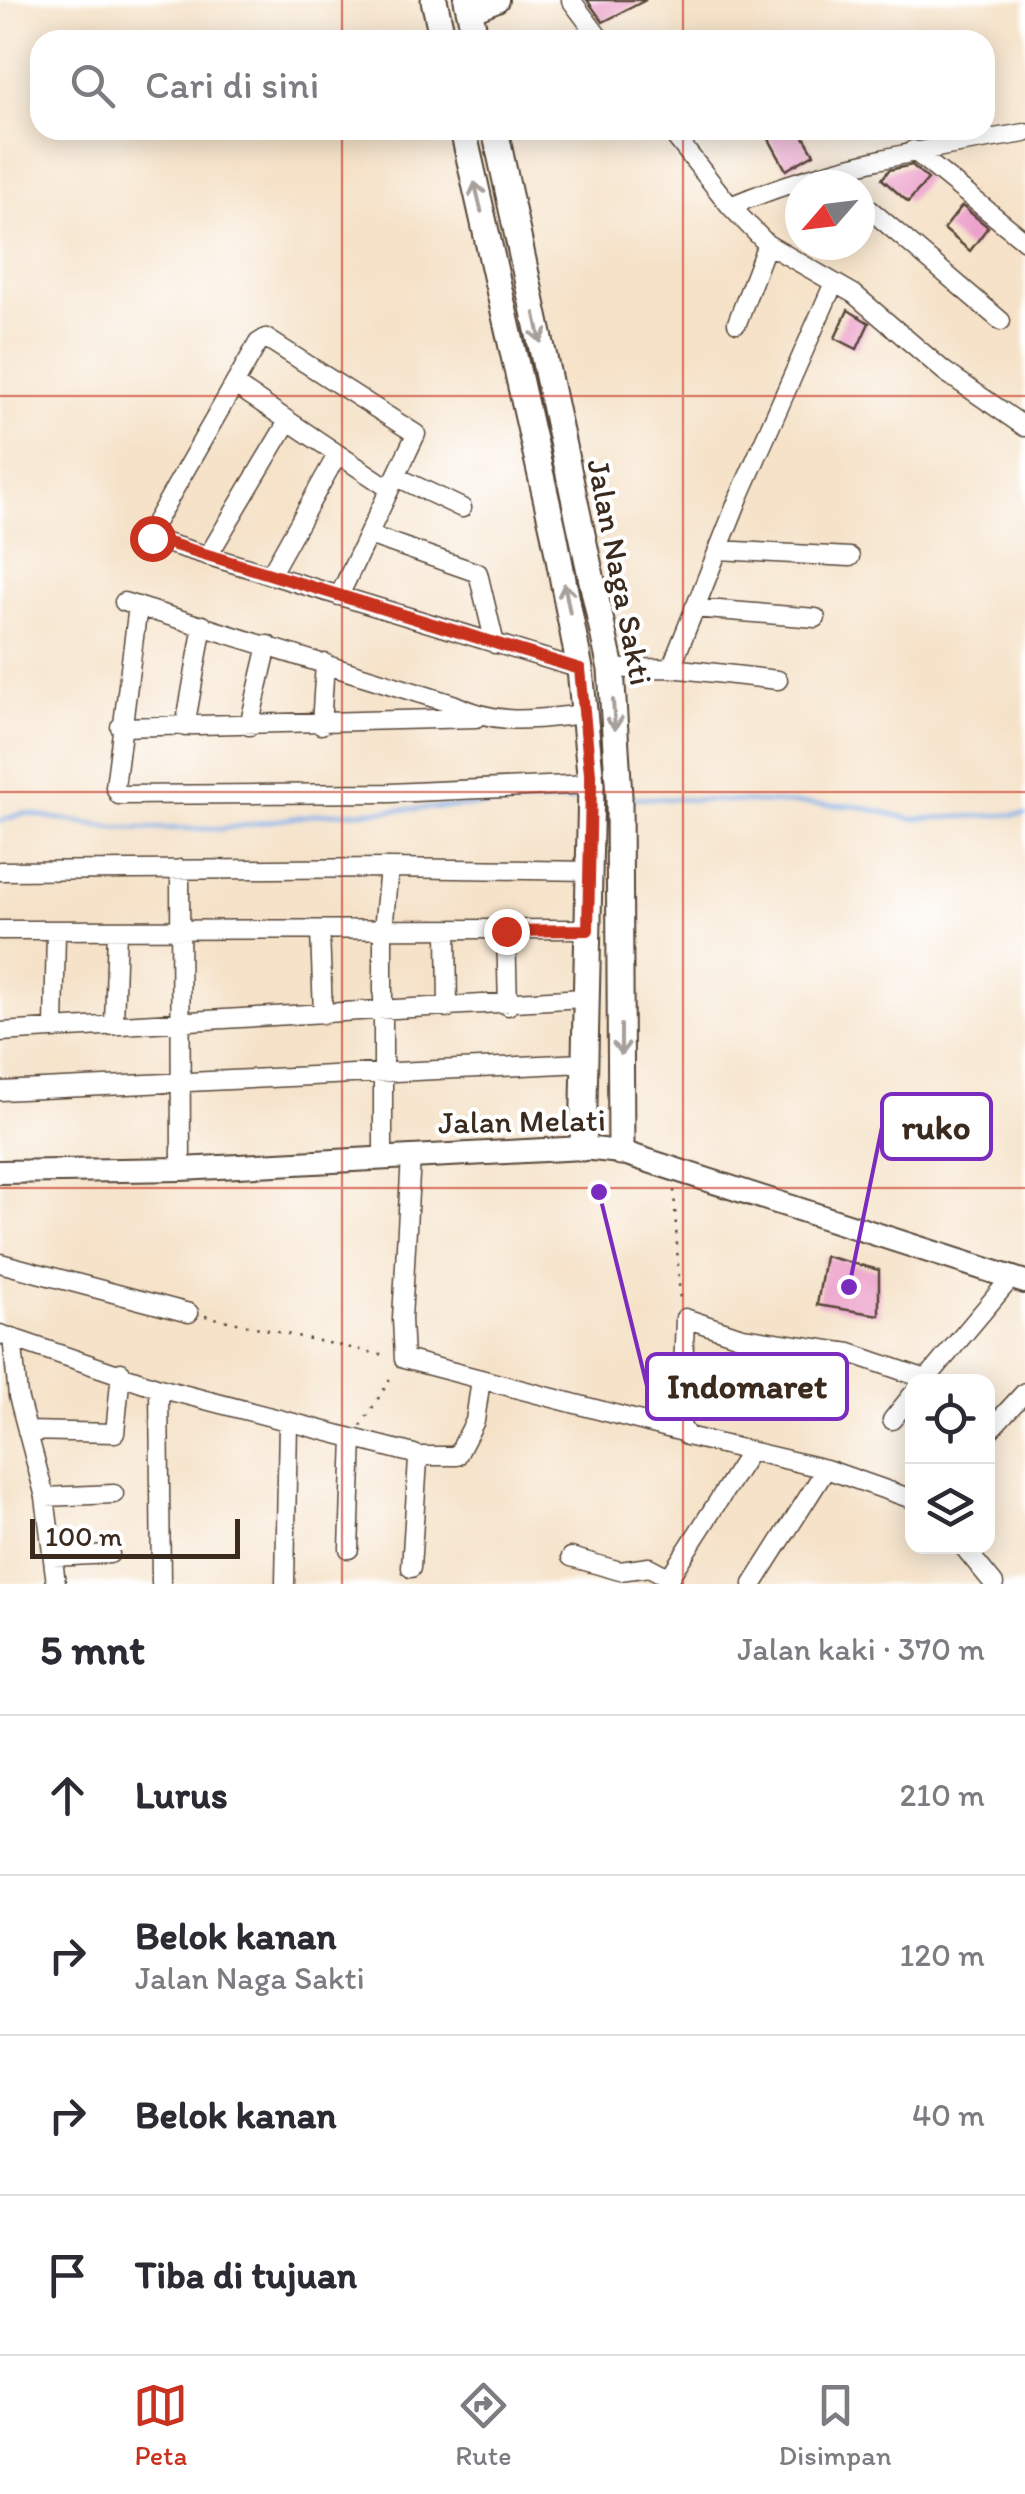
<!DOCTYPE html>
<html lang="id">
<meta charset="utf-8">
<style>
body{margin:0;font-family:Itim,sans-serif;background:#f2f2f3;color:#2b2b33}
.controls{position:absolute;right:30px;bottom:30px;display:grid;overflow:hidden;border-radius:20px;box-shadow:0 5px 25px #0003}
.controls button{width:90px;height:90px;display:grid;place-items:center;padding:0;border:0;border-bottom:2px solid #e1e1e2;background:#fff;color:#2b2b33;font:50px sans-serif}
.compass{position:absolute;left:785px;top:170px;width:90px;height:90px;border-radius:50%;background:#fff;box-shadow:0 5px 25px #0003;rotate:242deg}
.scale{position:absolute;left:30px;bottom:25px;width:210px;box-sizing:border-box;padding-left:10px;border:5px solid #3b2a1e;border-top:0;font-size:28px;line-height:35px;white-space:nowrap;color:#3b2a1e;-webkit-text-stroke:8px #fff;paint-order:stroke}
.stop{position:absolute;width:30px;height:30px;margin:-22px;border:8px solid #c8321e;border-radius:50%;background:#fff}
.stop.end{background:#c8321e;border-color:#fff;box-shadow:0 2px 10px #0008}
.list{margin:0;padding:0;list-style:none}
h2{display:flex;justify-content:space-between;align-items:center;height:130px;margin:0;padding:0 40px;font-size:42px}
h2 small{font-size:32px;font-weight:400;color:#7c7c81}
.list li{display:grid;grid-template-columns:65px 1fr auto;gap:30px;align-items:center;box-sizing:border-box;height:160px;padding:0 40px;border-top:2px solid #e1e1e2}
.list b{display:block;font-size:38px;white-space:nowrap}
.list p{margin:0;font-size:32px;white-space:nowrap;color:#7c7c81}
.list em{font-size:32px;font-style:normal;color:#7c7c81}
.icon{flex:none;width:55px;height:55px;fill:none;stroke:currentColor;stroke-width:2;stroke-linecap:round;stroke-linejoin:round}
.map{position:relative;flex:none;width:1025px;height:1584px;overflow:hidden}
.search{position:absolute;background:#fff;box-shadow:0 5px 25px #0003;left:30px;right:30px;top:30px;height:110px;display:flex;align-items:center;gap:25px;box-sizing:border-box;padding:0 35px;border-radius:30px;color:#7c7c81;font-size:38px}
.sheet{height:770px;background:#fff}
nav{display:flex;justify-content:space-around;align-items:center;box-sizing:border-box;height:140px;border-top:2px solid #e1e1e2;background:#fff;font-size:28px;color:#7c7c81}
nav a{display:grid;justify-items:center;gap:5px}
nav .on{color:#c8321e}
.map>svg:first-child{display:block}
</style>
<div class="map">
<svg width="1025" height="1584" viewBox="0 0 1025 1584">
<rect width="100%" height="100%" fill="#fff"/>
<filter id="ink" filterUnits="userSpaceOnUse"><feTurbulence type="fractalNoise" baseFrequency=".01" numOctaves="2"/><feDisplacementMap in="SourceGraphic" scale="20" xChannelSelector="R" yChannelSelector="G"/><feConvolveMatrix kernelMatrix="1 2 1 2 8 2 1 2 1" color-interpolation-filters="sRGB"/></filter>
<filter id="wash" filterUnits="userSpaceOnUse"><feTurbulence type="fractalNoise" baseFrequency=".0048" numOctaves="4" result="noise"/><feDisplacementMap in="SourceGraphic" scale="40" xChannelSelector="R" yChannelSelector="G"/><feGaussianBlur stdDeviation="2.25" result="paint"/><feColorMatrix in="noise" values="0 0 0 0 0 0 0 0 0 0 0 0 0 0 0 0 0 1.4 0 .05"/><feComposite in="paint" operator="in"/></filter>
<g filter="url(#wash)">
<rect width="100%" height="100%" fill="#f5e2c8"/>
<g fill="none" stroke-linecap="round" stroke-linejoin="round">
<path stroke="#7bace6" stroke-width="4" d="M 627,797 L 856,806 L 912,819 L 1025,814
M 0,821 L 24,813 L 114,828 L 221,829 L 318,814 L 583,800"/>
</g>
<g id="blocks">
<path fill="#eca1ca" d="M 587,0 L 646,0 L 603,22 Z
M 764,130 L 800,130 L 814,154 L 786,170 Z
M 912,165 L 928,179 L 908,202 L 882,179 L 889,170 Z
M 962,206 L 988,227 L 970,251 L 944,229 Z
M 848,310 L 869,323 L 857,349 L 835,338 Z
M 825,1256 L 879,1270 L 879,1315 L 817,1305 Z"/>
</g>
</g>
<g filter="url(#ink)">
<use href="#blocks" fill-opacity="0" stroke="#574638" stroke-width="2.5"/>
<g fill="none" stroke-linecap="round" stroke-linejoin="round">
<defs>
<path id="street" d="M 571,0 L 601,40
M 670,130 L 730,206 L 767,244 L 854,294 L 944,371 L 1025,427
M 913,150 L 1025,241
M 860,201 L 1001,321
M 730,206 C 826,166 923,149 1025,133
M 737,323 L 767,244
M 235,385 L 390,489
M 399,478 L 462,508
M 369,535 L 478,573 L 495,644
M 718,550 L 850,557
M 208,556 L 287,423
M 270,575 L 337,455
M 339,596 L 416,434 L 266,338 L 258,343 L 152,528 L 153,539 L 580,669
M 124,602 L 453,704 C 500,727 535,719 585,714
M 138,606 L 115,787 L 119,795 L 390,793 L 591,784
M 694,608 L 816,618
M 671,668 L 740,495 L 833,285
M 611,669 L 671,668 L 778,680
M 321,725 L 325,663
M 249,726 L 268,645
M 120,727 L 476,718
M 185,727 L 203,625
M 180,869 L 181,1169
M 0,871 L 389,868
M 0,930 L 588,929
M 320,931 L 323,1014
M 447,931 L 448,1008
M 506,931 L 508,1006
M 114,1024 L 117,930
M 54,1028 L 56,931
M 0,1032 L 584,998
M 0,1091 L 583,1063
M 383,1156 L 383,930 L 389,868 L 591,871
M 411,1156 L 402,1319 L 404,1359 L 683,1432
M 0,1263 L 189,1313
M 0,1334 L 159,1388 L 414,1454 L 418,1460 L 411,1568
M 12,1337 L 18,1396 L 45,1497 L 56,1583
M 924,1382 L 1011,1278
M 159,1388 L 161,1584
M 892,1420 L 912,1395
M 27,1431 L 115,1433 L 121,1372
M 988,1432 L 1025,1392
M 417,1456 L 457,1456 L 475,1421 L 481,1379
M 45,1497 L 114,1494
M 912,1499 L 826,1469 L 687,1436 L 681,1426 L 685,1318 L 742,1337 L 850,1353 L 926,1379
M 963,1546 L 994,1584
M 349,1549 L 353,1438
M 53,1557 L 110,1554
M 571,1557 L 620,1571 L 649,1567 L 670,1578
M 285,1584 L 288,1422
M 665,1584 L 749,1453
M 753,1584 L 826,1469"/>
<path id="secondary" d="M 470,11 L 497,0
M 0,1172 L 181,1169 L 583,1148 L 621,1152 L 1025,1282"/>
<path id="primary" d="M 434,0 L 443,40
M 467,0 L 476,40
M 463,130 L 554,533 L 580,669 L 591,784 L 583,1148
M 495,130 L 611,669 L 619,796 L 621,1152"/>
</defs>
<use href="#street" stroke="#574638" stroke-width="21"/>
<use href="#secondary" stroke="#574638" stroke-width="26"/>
<use href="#primary" stroke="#574638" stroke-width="29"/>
<path stroke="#574638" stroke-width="2.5" stroke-dasharray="2.5 8" stroke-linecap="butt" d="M 674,1190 L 680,1302
M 205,1316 L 388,1356
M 361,1426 L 394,1373"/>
<use href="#street" stroke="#fff" stroke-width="18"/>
<use href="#secondary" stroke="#fff" stroke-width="22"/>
<use href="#primary" stroke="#fff" stroke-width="25"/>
</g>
<defs><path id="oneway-shaft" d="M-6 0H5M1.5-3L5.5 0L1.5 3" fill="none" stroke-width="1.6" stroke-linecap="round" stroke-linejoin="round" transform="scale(2.5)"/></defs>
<g stroke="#a79f9a">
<use href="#oneway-shaft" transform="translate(478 197) rotate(-103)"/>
<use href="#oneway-shaft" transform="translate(538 328) rotate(78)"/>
<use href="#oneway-shaft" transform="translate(567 598) rotate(-101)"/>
<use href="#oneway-shaft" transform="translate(614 715) rotate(86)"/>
<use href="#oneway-shaft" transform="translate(621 1040) rotate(90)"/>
</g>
</g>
<g fill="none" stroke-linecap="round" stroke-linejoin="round" filter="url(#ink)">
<path stroke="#c8321e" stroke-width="12" d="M 152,538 L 580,669 L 591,784 L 588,930 L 506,931"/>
</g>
<path fill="none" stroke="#c8321e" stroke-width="2.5" stroke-opacity="0.55" d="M 342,0 L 342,40M 683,0 L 683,40M 342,130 L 342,1584M 683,130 L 683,1584M 0,396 L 1025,396M 0,792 L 1025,792M 0,1188 L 1025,1188"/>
<g text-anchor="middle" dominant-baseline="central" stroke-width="8" stroke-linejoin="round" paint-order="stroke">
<g font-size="32" fill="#3b2a1e" stroke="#fff">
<text transform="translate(620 572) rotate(79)">Jalan Naga Sakti</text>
<text transform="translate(522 1121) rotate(-1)">Jalan Melati</text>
</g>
</g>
<path fill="none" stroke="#7b2cbf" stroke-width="4" d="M849 1287L882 1127M599 1192L647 1386"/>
<g fill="#7b2cbf" stroke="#fff" stroke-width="4">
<circle cx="849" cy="1287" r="10"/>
<circle cx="599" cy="1192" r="10"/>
</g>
<g fill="#fff" stroke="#7b2cbf" stroke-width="4">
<rect x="882" y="1094" width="109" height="65" rx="10"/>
<rect x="647" y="1354" width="200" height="65" rx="10"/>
</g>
<g font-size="35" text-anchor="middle" font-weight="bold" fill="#3b2a1e">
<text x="936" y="1139">ruko</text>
<text x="747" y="1398">Indomaret</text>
</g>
</svg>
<div class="controls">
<button><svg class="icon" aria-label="locate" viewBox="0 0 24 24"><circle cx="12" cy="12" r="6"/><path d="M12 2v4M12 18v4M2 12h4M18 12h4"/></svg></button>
<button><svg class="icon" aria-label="layers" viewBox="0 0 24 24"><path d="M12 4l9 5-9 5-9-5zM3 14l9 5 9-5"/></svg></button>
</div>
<svg class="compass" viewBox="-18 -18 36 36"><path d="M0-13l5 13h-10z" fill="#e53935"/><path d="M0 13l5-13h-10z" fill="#7c7c81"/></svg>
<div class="scale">100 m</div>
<div class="stop" style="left:152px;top:538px"></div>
<div class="stop end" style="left:506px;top:931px"></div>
<div class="search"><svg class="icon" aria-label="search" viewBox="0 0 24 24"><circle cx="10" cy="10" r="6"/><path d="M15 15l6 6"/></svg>Cari di sini</div>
</div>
<section class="sheet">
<h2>5 mnt<small>Jalan kaki · 370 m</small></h2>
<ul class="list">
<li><svg class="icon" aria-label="ahead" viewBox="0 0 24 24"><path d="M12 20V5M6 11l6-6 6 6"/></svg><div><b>Lurus</b></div><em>210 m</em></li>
<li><svg class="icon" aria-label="right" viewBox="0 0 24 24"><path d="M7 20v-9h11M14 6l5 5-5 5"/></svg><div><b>Belok kanan</b><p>Jalan Naga Sakti</p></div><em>120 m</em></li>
<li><svg class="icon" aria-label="right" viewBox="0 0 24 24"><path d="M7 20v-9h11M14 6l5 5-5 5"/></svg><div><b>Belok kanan</b></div><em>40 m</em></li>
<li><svg class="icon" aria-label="arrive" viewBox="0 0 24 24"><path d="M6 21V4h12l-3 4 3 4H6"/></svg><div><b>Tiba di tujuan</b></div></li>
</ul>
</section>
<nav>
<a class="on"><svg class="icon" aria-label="map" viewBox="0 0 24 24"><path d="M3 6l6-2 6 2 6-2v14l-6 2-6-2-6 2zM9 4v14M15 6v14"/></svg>Peta</a>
<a><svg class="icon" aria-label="directions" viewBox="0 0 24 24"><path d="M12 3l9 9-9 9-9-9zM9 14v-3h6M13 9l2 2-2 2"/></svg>Rute</a>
<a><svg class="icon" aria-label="saved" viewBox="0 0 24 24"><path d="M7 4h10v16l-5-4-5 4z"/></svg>Disimpan</a>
</nav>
